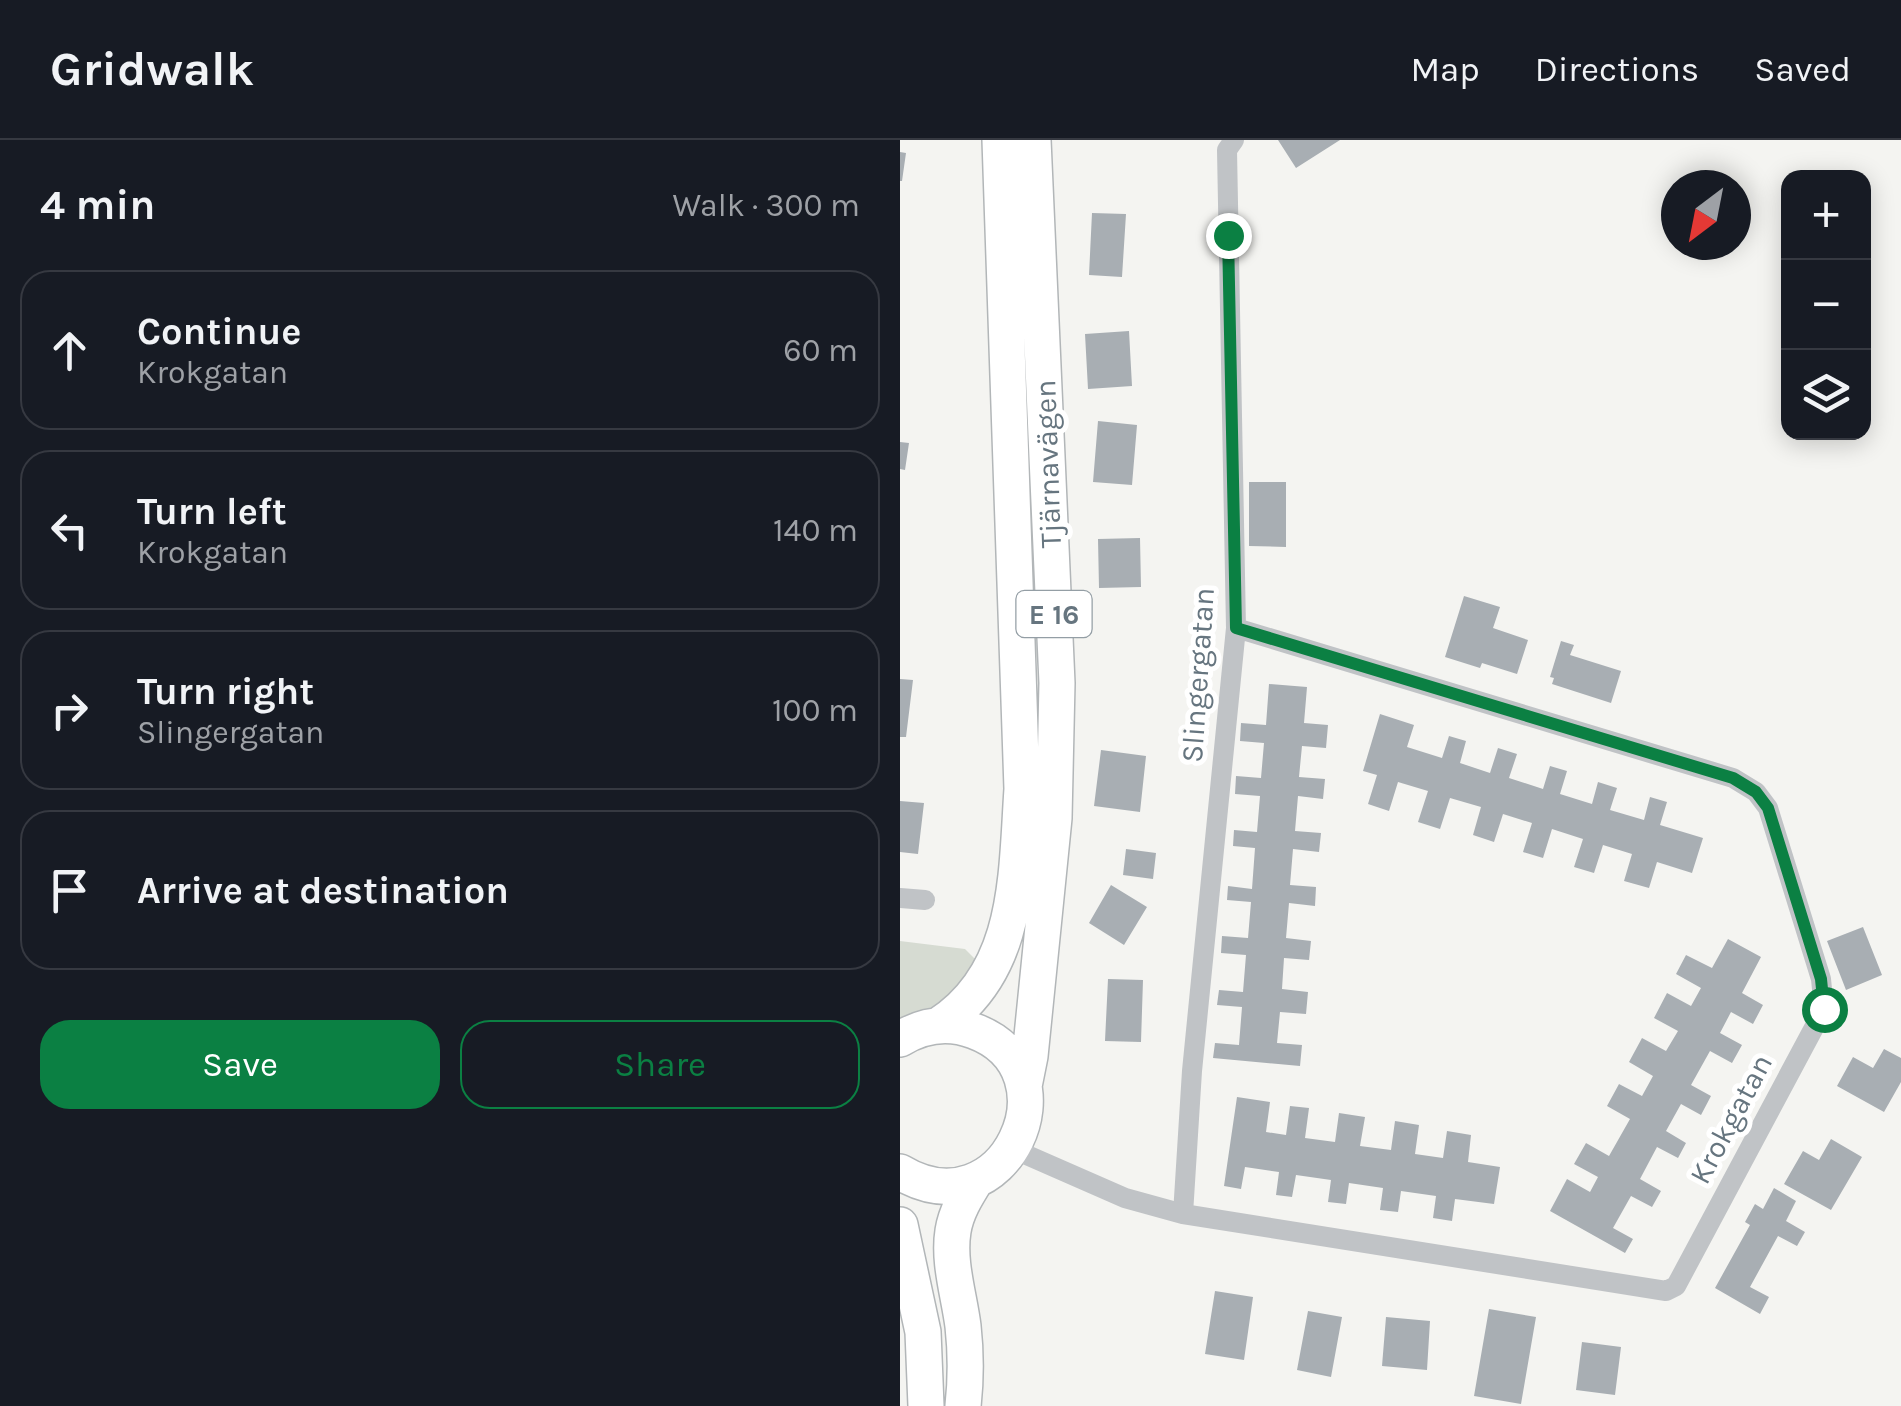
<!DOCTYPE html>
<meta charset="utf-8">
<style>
body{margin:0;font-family:Karla,sans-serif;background:#242831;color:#f1f3f6}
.controls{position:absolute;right:30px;top:30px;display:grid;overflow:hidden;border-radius:20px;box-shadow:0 5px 25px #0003}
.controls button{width:90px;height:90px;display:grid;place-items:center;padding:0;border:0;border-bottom:2px solid #363941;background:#171b24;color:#f1f3f6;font:50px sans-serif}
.compass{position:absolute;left:761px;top:30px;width:90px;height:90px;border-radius:50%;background:#171b24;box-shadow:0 5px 25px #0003;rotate:212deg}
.stop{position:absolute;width:30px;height:30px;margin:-22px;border:8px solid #0b8043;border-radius:50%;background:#fff}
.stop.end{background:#0b8043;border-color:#fff;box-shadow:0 2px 10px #0008}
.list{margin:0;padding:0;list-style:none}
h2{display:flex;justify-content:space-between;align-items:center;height:130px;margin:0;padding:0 40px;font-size:42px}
h2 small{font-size:32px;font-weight:400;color:#9ea1a6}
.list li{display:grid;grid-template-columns:65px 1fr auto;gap:30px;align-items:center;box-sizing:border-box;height:160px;margin:0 20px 20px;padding:0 20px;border:2px solid #363941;border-radius:30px}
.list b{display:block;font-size:38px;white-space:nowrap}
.list p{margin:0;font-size:32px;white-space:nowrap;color:#9ea1a6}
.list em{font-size:32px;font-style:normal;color:#9ea1a6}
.actions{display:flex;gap:20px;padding:30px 40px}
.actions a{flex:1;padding:22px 0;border:2px solid #0b8043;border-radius:30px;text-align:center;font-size:35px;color:#0b8043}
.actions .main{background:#0b8043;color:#fff}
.icon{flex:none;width:55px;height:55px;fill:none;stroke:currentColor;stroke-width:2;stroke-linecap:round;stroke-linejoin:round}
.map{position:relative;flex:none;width:1001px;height:1266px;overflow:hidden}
header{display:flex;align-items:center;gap:60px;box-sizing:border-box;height:140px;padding:0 50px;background:#171b24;border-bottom:2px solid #363941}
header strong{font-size:48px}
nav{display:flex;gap:55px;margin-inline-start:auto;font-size:35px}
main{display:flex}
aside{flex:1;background:#171b24}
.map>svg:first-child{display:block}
</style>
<header>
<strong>Gridwalk</strong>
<nav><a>Map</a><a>Directions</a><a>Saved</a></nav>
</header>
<main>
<aside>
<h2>4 min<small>Walk · 300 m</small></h2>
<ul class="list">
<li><svg class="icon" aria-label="ahead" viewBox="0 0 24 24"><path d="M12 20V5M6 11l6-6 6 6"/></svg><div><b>Continue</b><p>Krokgatan</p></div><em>60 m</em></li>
<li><svg class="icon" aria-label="left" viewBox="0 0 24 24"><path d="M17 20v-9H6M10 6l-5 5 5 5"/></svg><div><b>Turn left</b><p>Krokgatan</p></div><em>140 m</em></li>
<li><svg class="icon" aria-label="right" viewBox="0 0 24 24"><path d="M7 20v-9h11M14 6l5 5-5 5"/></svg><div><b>Turn right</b><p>Slingergatan</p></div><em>100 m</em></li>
<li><svg class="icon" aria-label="arrive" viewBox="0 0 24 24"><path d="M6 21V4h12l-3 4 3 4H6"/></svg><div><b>Arrive at destination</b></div></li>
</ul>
<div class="actions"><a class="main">Save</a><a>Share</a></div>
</aside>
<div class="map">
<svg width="1001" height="1266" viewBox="0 0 1001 1266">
<rect width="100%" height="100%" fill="#f4f4f1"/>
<path fill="#d6dbd2" d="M 0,801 L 65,809 L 83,827 L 56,860 L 0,886 Z"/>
<path fill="#a8aeb3" d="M 378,0 L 440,0 L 396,28 Z
M 0,12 L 6,13 L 2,41 L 0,41 Z
M 192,73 L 226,74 L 222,137 L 189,135 Z
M 229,191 L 232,246 L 188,249 L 185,194 Z
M 198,281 L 237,285 L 232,345 L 193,342 Z
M 0,302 L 9,303 L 5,330 L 0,329 Z
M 349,342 L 386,342 L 386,407 L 349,406 Z
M 240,398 L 241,447 L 199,448 L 198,399 Z
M 564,456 L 600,467 L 593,488 L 628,500 L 617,534 L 582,523 L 580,528 L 545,517 Z
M 661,501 L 674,505 L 670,515 L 721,531 L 711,563 L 652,544 L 654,538 L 650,537 Z
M 0,539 L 13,540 L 6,597 L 0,597 Z
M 369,544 L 407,547 L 404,583 L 428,585 L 426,608 L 402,606 L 399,637 L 425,639 L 423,659 L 398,656 L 395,691 L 421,693 L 419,712 L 393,709 L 390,745 L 416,747 L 415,766 L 389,763 L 386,798 L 411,801 L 409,820 L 384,818 L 382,849 L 408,852 L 406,874 L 380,872 L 377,903 L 402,905 L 400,926 L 313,918 L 315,903 L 339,905 L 342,867 L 317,865 L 319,850 L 343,852 L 346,815 L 321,813 L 322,796 L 348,798 L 351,762 L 327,760 L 328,746 L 352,749 L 355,708 L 333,706 L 334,690 L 357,692 L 360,656 L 335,654 L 336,636 L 361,638 L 364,603 L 340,601 L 341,583 L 366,585 Z
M 480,574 L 514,585 L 507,607 L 542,618 L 549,596 L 566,601 L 560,623 L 590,633 L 598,608 L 617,614 L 609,638 L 643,649 L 650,626 L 667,631 L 660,654 L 692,664 L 698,642 L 717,648 L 710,670 L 744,680 L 750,657 L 767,662 L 760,685 L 803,698 L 792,733 L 757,722 L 749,748 L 724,741 L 732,714 L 703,705 L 694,733 L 674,727 L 683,699 L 652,689 L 643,718 L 623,712 L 632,683 L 603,674 L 594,702 L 573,695 L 581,667 L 550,658 L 540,689 L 518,682 L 528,651 L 498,642 L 489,671 L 468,664 L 477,635 L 463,631 Z
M 201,610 L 246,616 L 240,672 L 194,666 Z
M 0,661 L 24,663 L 18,714 L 0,712 Z
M 226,709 L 256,713 L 253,739 L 223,735 Z
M 211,745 L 247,767 L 224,805 L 189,783 Z
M 963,787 L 982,835 L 946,850 L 927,801 Z
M 828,799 L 861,817 L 842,853 L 863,865 L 853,884 L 831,872 L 820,893 L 842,905 L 832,923 L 810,911 L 791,945 L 811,956 L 801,975 L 781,964 L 766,991 L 786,1003 L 778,1018 L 757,1007 L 740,1039 L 761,1051 L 752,1067 L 731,1056 L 713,1088 L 733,1099 L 725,1113 L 650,1071 L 667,1039 L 690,1052 L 698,1037 L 674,1024 L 686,1003 L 709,1016 L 730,979 L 707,966 L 719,944 L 742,956 L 753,936 L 729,922 L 742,898 L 766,911 L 778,891 L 754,878 L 767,853 L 791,866 L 801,848 L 776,834 L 786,815 L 812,828 Z
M 208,839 L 243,840 L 241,902 L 205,901 Z
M 984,909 L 1001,918 L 1001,942 L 984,972 L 937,946 L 953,917 L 973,928 Z
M 337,957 L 370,962 L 366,992 L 386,995 L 390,966 L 409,968 L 405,998 L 435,1002 L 439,973 L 465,977 L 460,1006 L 491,1010 L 495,981 L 519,985 L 515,1014 L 543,1018 L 547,991 L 571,995 L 568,1022 L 600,1027 L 594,1064 L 555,1059 L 552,1081 L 533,1078 L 536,1056 L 501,1051 L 498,1072 L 480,1070 L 483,1048 L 449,1043 L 446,1064 L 428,1062 L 431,1040 L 396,1035 L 392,1057 L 376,1055 L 379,1032 L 345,1027 L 341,1049 L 324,1046 Z
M 931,999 L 962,1017 L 931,1070 L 884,1044 L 903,1011 L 919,1020 Z
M 874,1048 L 896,1061 L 886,1081 L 905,1092 L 897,1106 L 878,1096 L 850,1147 L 869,1157 L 860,1174 L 815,1148 L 850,1085 L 845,1082 L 855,1064 L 863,1069 Z
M 315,1151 L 353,1157 L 344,1220 L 305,1214 Z
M 589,1169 L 636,1177 L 621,1264 L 574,1256 Z
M 408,1171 L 442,1177 L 431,1237 L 397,1230 Z
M 486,1177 L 530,1181 L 527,1230 L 482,1226 Z
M 682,1202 L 721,1207 L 715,1255 L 676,1250 Z"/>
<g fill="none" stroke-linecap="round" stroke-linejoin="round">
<defs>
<path id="highway" d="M 39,885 C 120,832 116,736 122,649 L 100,0
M 0,899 C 23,885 48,881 74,891 C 180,930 105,1095 0,1032
M 124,946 L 130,916 L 154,678 L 157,543 L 133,0
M 0,1085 L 23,1192 L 26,1266
M 63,1266 C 66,1239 66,1213 63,1186 C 59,1155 48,1122 53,1091 C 56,1072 66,1056 76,1040"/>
</defs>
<use href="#highway" stroke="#b2b6b8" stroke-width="38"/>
<path stroke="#c0c3c6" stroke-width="20" d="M 0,758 L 25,760
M 113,1009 L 225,1058 L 283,1074 L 766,1151 L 776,1146 L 924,869 L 921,839 L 868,668 L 856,652 L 833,638 L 336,488
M 283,1074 L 292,931 L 336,488 L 327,10 L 334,0"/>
<use href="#highway" stroke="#fff" stroke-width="35"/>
</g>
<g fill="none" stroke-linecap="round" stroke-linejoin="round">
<path stroke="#0b8043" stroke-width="12" d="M 328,95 L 336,488 L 833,638 L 856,652 L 868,668 L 921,839 L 924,869"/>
</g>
<g text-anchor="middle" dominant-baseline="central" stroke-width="10" stroke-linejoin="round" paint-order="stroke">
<rect fill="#fff" stroke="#949ea5" stroke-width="2.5" x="116.5" y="451" width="75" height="46" rx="8"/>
<g font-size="28" font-weight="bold" fill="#66757f">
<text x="154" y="474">E 16</text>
</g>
<g font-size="30" fill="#66757f" stroke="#fff">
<text transform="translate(148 324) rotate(-92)">Tjärnavägen</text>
<text transform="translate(298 535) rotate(-86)">Slingergatan</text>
<text transform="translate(831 979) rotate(-62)">Krokgatan</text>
</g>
</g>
</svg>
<div class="controls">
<button>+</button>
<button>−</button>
<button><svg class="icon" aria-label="layers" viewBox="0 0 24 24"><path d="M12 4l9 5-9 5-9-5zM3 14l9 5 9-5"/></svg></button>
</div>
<svg class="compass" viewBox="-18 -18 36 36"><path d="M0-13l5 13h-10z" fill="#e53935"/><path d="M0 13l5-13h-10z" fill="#9ea1a6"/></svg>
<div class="stop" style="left:924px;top:869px"></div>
<div class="stop end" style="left:328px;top:95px"></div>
</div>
</main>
